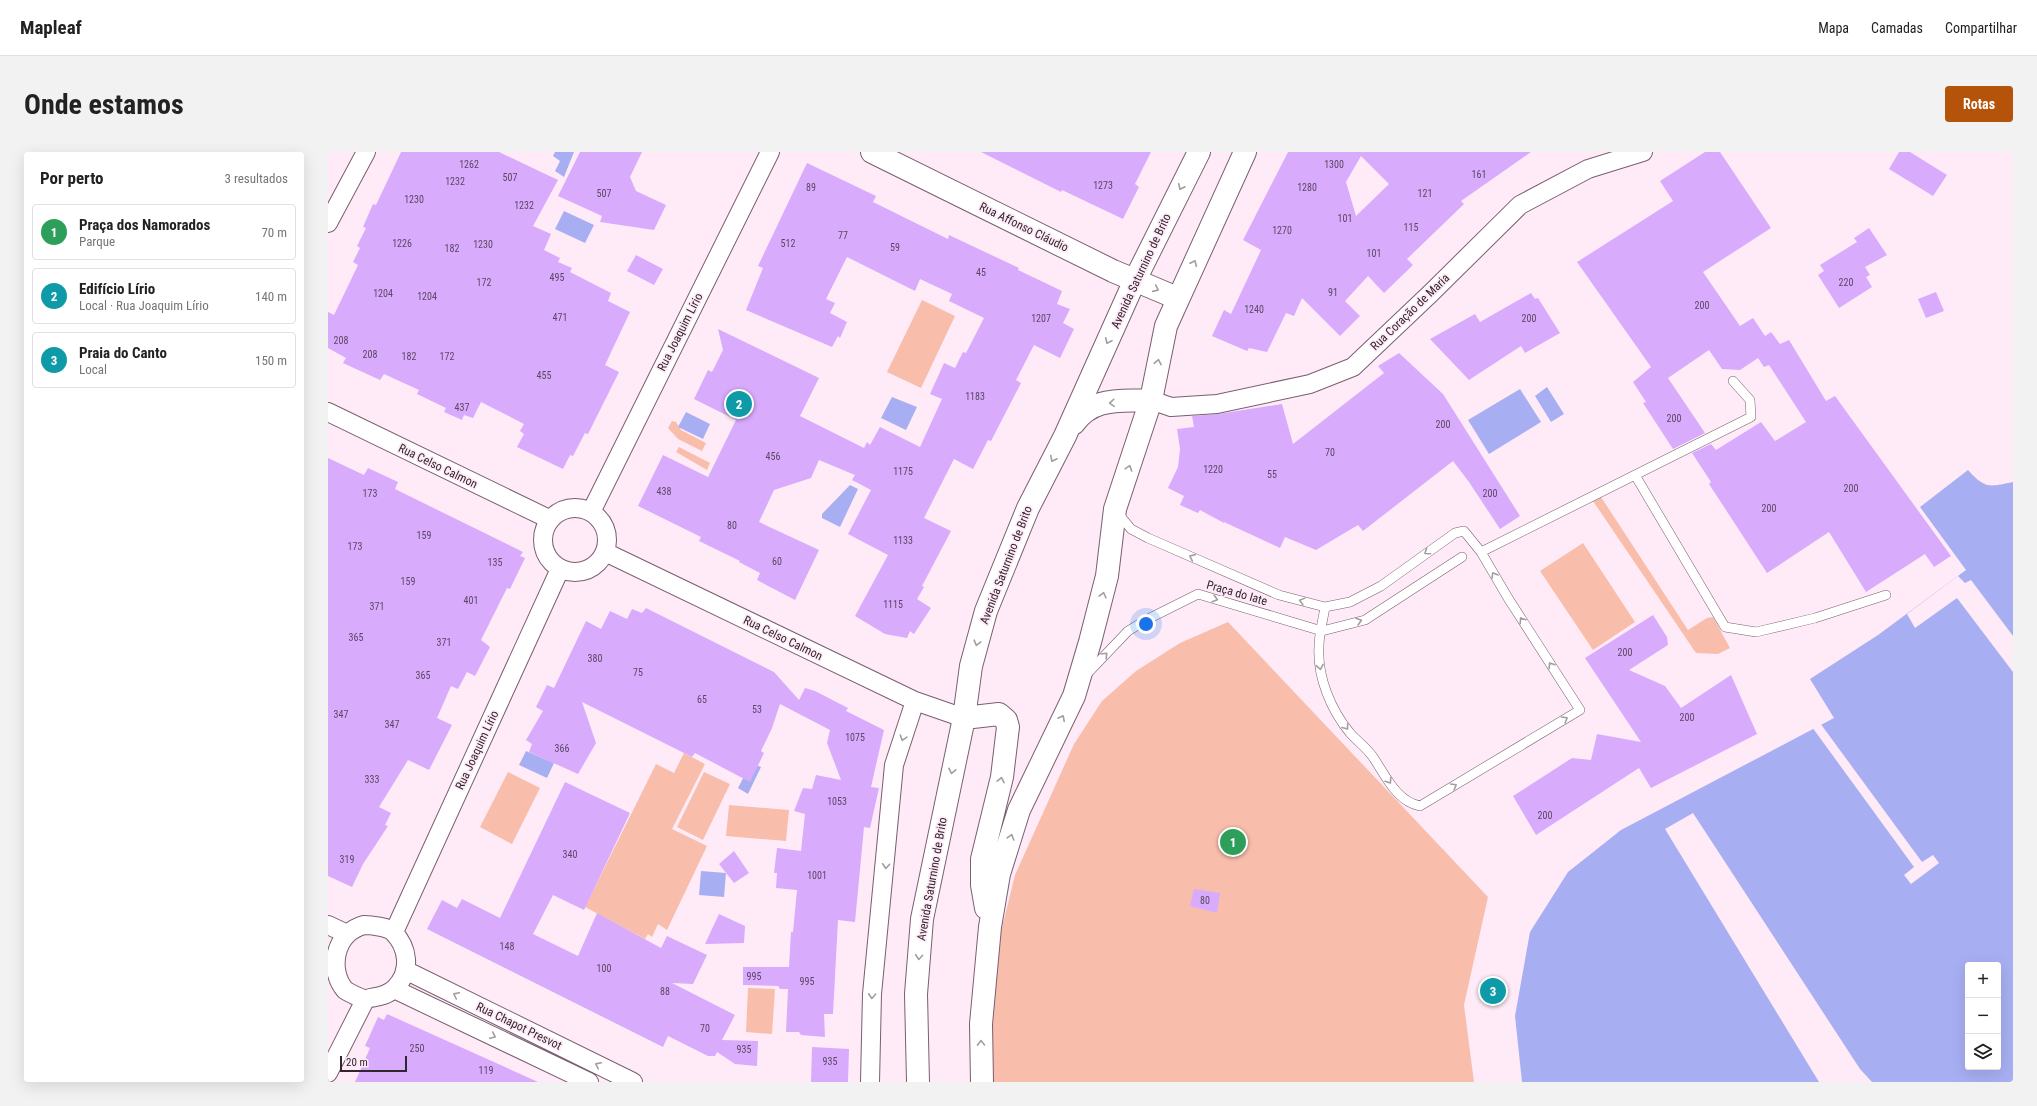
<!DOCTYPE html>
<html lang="pt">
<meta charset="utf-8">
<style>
body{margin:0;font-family:"Roboto Condensed",sans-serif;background:#f2f2f2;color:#222}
.controls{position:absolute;right:12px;bottom:12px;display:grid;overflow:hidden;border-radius:4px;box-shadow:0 4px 16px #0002}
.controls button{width:36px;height:36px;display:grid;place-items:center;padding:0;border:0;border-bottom:1px solid #e0e0e0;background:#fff;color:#222;font:20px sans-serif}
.scale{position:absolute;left:12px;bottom:10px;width:67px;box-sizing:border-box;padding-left:4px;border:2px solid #32262e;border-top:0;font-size:11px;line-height:14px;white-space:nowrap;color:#32262e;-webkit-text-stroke:3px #feebf7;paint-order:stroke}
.you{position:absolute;left:818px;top:472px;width:14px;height:14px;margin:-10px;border:3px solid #fff;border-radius:50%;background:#1a73e8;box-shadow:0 0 0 6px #1a73e833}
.badge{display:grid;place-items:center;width:26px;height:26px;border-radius:50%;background:#b45309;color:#fff;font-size:13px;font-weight:700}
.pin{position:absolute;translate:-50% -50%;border:2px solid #fff;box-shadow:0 1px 4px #0006}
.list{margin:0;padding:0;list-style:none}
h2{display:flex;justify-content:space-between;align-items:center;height:52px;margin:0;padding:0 16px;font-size:17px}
h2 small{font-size:13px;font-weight:400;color:#767676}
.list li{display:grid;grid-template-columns:26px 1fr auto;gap:12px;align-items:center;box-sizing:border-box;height:56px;margin:0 8px 8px;padding:0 8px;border:1px solid #e0e0e0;border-radius:4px}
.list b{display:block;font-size:15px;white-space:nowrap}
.list p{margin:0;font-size:13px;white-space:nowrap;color:#767676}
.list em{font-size:13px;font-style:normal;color:#767676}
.icon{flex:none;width:22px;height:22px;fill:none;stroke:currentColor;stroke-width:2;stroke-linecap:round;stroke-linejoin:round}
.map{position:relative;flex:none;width:1685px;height:930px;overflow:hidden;border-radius:4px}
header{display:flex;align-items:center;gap:24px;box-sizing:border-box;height:56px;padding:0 20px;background:#fff;border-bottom:1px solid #e0e0e0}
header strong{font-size:19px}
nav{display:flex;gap:22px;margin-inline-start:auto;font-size:14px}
.intro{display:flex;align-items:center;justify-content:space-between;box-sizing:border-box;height:96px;padding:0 24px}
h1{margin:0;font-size:28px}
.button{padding:10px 18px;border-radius:4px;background:#b45309;color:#fff;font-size:14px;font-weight:700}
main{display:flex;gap:24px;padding:0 24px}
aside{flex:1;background:#fff;border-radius:4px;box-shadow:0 4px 16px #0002}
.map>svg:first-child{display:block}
</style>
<header>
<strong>Mapleaf</strong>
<nav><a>Mapa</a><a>Camadas</a><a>Compartilhar</a></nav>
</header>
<div class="intro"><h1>Onde estamos</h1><a class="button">Rotas</a></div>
<main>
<aside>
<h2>Por perto<small>3 resultados</small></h2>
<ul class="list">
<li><span class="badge" style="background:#2e9e5b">1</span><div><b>Praça dos Namorados</b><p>Parque</p></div><em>70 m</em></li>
<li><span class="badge" style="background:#0f9aa8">2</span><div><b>Edifício Lírio</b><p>Local · Rua Joaquim Lírio</p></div><em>140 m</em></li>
<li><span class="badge" style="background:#0f9aa8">3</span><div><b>Praia do Canto</b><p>Local</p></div><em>150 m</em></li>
</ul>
</aside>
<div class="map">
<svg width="1685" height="930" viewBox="0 0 1685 930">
<rect width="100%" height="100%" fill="#feebf7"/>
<path fill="#f8beab" d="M 594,148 L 627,164 L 593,236 L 559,220 Z
M 344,269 L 348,270 L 353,278 L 378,291 L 374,299 L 350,287 L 340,276 Z
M 351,295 L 382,311 L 379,318 L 348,300 Z
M 1273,345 L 1360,478 L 1379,466 L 1385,465 L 1402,496 L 1390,502 L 1368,501 L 1265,349 Z
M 1255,391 L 1307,470 L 1265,498 L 1212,419 Z
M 900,470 L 1160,745 L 1136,853 L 1146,930 L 663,930 L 663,820 L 687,723 L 746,592 L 774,549 L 808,519 L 852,491 Z
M 356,601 L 377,612 L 344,677 L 379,694 L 339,778 L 330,772 L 324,785 L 320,782 L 317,787 L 257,755 L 328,612 L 346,621 Z
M 180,620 L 212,636 L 184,692 L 152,675 Z
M 376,620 L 402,632 L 375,688 L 349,675 Z
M 401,653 L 461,658 L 458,689 L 398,684 Z
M 420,836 L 447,837 L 444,882 L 418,880 Z"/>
<path fill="#a7aff2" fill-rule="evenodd" d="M 227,0 L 246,0 L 236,25 L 227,19 L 232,9 L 225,4 Z
M 236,59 L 266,73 L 257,91 L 227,77 Z
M 1219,235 L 1236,262 L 1223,270 L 1207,244 Z
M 1192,237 L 1213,270 L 1161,302 L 1140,268 Z
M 564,245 L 589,255 L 578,278 L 553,266 Z
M 358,260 L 382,272 L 375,287 L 350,275 Z
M 1640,318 C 1657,337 1661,335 1685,330 L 1685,930 L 1194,930 L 1187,864 L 1202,780 L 1240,720 L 1293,678 L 1506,566 L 1482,527 L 1550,483 L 1638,418 L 1592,355 ZM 1640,813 L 1670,813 L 1670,915 L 1640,915 Z
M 522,333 L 530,337 L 512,375 L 494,366 L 494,362 Z
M 198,599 L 226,611 L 219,626 L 191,613 Z
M 423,611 L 433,615 L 420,642 L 410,636 Z
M 373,719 L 398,721 L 396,745 L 371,743 Z"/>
<path fill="#feebf7" d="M 1630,424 L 1637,431 L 1643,428 L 1685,484 L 1685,520 L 1629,446 L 1587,476 L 1579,462 Z
M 1492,571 L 1594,710 L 1605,703 L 1611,711 L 1583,732 L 1576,723 L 1586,715 L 1484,575 Z
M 1365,661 L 1532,917 L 1544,930 L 1491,930 L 1337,677 Z"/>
<path fill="#d8abfd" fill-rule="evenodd" d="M 73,0 L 171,0 L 230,28 L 205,74 L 223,82 L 216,98 L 232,106 L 230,110 L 244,116 L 242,120 L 283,141 L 280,149 L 302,160 L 277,213 L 291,220 L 260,282 L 257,281 L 245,304 L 242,303 L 235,317 L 189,295 L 196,282 L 192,279 L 196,272 L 153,250 L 145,266 L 136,263 L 134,268 L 116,260 L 118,256 L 89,242 L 91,238 L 56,222 L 52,228 L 15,211 L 18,206 L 0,196 L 0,160 L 6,163 L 30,113 L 25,110 L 32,96 L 29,94 L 38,76 L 35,75 L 45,52 L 48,53 Z
M 252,0 L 314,0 L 302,25 L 308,39 L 338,53 L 326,78 L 272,70 L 274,64 L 230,44 Z
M 653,0 L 823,0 L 807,32 L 811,35 L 795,67 L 734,38 L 733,40 Z
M 960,0 L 1203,0 L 1133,49 L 1136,52 L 1079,107 L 1085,113 L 1056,141 L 1040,124 L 1017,149 L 1032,164 L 1012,184 L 974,146 L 966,164 L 958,161 L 939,200 L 921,196 L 919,199 L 884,184 L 896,158 L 903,162 L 933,98 L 915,88 ZM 1033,4 L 1061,32 L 1028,64 L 1018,30 Z
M 1377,0 L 1392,0 L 1443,76 L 1375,120 L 1412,174 L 1425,166 L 1437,184 L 1443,180 L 1452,192 L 1461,188 L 1498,249 L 1507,244 L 1623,404 L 1606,415 L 1597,402 L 1538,440 L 1501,380 L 1439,421 L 1381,332 L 1383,330 L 1364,301 L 1383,292 L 1388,298 L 1433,270 L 1447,289 L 1478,270 L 1441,213 L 1436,215 L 1430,206 L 1412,218 L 1394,217 L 1381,198 L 1340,226 L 1377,281 L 1345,297 L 1315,251 L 1318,250 L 1305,230 L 1323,215 L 1249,110 L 1345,49 L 1332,29 Z
M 1571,0 L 1582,0 L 1619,23 L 1605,44 L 1561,17 Z
M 479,11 L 548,44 L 545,50 L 620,87 L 621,83 L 691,116 L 690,118 L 734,139 L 729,152 L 742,157 L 735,171 L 746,177 L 732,206 L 706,193 L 688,228 L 693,231 L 663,289 L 660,288 L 645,317 L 626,307 L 596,366 L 623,379 L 594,434 L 596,435 L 589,447 L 603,456 L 586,482 L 582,479 L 579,486 L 557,482 L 527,464 L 560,403 L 520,382 L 543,338 L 524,328 L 527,323 L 491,308 L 483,326 L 446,338 L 431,370 L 491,398 L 467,448 L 429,428 L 432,421 L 411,410 L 412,409 L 371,389 L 373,385 L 310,354 L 335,303 L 380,325 L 408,268 L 366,247 L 380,218 L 384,220 L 395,198 L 390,177 L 491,226 L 472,264 L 536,296 L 539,290 L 542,293 L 552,275 L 592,295 L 614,247 L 602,242 L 616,211 L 627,216 L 635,200 L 638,201 L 656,166 L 621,149 L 624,142 L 592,127 L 587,139 L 519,105 L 498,147 L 507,151 L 502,161 L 519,170 L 512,186 L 510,184 L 504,195 L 418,158 L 435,116 L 430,114 Z
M 1541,76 L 1559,103 L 1537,115 L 1542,123 L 1538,125 L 1544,135 L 1511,156 L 1490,123 L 1496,119 L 1492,113 L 1529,90 L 1526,86 Z
M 308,103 L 335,117 L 326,133 L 299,119 Z
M 1608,140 L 1616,159 L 1598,166 L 1590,147 Z
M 1203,141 L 1207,147 L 1210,146 L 1232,181 L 1197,201 L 1193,194 L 1141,228 L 1102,187 L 1147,162 L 1152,170 Z
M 1071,201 L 1115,242 L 1192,364 L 1172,377 L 1141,330 L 1125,309 L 1035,379 L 1030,373 L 988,398 L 957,385 L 952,396 L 896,370 L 896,371 L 872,358 L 870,361 L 852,353 L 856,344 L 840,336 L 850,315 L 852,297 L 849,277 L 866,275 L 864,264 L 890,262 L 954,252 L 965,292 L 1056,221 L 1050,214 Z
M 0,306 L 36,323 L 40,316 L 70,330 L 67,337 L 195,400 L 192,404 L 197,406 L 182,437 L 179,436 L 153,488 L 162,495 L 147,524 L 139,520 L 130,537 L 123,534 L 109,566 L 124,573 L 101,618 L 80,608 L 51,655 L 63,661 L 57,673 L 60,674 L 35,712 L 24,735 L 0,724 Z
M 318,456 L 446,520 L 471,548 L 477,536 L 487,539 L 520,556 L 518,559 L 556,578 L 543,635 L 551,636 L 542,676 L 536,675 L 527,770 L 510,768 L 505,862 L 496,862 L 497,885 L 473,883 L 471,880 L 458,880 L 460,837 L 452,837 L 450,834 L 415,833 L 415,815 L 461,815 L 463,780 L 465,780 L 469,738 L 448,736 L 449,721 L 446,721 L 449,696 L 473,699 L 477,662 L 466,659 L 475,636 L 484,637 L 488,623 L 513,628 L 499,591 L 502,578 L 452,552 L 444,576 L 433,599 L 436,601 L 422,630 L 367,601 L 364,605 L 254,550 L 268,591 L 250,622 L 201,600 L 204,592 L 198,588 L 215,559 L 208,555 L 219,533 L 226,536 L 258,469 L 273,477 L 282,459 L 299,467 L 304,457 L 314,461 Z
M 1325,463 L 1339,485 L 1340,493 L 1301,518 L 1337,534 L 1353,556 L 1403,523 L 1429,582 L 1323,636 L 1311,616 L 1208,683 L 1185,644 L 1244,606 L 1263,608 L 1269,582 L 1313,590 L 1257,506 Z
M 237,630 L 302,661 L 256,758 L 225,743 L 205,782 L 250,804 L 269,761 L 333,796 L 339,784 L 379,803 L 365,832 L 344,831 L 407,863 L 394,888 L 430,889 L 429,914 L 407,912 L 389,900 L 387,904 L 380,904 L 340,884 L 335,895 L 99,777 L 114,748 L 129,756 L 134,747 L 172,766 Z
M 406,699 L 421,721 L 406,731 L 391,712 Z
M 866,737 L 892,741 L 889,761 L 862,754 Z
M 391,762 L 417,774 L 416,791 L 377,792 Z
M 59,862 L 157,906 L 210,930 L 27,930 L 42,896 L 37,894 L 50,865 L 56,868 Z
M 484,895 L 521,897 L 520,930 L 483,930 Z"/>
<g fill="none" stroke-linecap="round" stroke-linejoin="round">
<defs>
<path id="lane" d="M 1307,323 L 1397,475 L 1428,480 L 1487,466 L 1558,443
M 789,360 L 803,377 L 820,386 L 951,443 L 997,455 L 1022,450 L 1053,434 L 1127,381 L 1136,379 L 1153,400 L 1180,446 L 1252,558 L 1092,654 C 1068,649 1058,624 1045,605 C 1039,596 1030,590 1022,581 C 1003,558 989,525 991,494 C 991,482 995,468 997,455
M 1153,400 L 1423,265 L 1422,248 L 1405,229
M 994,479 L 1037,468 L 1134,405
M 758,523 L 800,479 L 818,468 L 870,442 L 994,479"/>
<path id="street" d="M 0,71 L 38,0
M 823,248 L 843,255 L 889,252 L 982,232 L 1025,215 L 1103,141 L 1192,53 L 1260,17 L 1315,0
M 0,260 L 221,367
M215 388a32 32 0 1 1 64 0a32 32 0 1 1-64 0Z
M 263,360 L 442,0
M 277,400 L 587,549 L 636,566
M 0,773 L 17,781
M 36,773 C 42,773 61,775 65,780 C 80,795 84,819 67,836 C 56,847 42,844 37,848 C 31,845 23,842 17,838 C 0,818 6,781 36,773 Z
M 66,780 L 232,417
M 77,818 L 305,930
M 66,837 L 261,930
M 0,921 L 37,848
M 542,930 L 544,842 L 566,613 L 587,549"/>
<path id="secondary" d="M 544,0 L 785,119 L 849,146
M 746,271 C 766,244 792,250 823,248
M 636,566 L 671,562 L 678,568 L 680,575 L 674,625 L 654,707 L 654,733 L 658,756
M 590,930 L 588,842 L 594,767 L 636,566 L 643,514 L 658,459 L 700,356 L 737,284 L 807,128 L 871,0
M 654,930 L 653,872 L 662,775 L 671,722 L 691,658 L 746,544 L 762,490 L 779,424 L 787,357 L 823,248 L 838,174 L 917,0"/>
</defs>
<use href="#lane" stroke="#7a5e71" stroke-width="10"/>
<use href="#street" stroke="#7a5e71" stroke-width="20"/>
<use href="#secondary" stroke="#7a5e71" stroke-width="24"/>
<use href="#lane" stroke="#fff" stroke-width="9"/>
<use href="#street" stroke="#fff" stroke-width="18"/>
<use href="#secondary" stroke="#fff" stroke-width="22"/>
</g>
<defs><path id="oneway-chevron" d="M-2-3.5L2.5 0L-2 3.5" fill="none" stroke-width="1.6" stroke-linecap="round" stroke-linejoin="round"/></defs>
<g stroke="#a39da1">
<use href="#oneway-chevron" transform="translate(853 35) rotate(116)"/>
<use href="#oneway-chevron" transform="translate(866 111) rotate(-65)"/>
<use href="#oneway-chevron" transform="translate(828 137) rotate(24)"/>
<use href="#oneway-chevron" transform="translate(780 189) rotate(115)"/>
<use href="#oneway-chevron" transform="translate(830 210) rotate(-79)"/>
<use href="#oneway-chevron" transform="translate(784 251) rotate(176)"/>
<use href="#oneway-chevron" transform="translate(725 307) rotate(117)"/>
<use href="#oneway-chevron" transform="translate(801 316) rotate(-72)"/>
<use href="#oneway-chevron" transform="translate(1099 400) rotate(145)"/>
<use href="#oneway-chevron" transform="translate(864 405) rotate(-156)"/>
<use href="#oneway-chevron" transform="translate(1166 423) rotate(-120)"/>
<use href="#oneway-chevron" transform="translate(775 443) rotate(-76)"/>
<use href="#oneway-chevron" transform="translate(887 447) rotate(16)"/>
<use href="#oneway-chevron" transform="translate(974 449) rotate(-165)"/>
<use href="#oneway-chevron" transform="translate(1194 468) rotate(-123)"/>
<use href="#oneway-chevron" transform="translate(1031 469) rotate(-16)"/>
<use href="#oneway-chevron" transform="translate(649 491) rotate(105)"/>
<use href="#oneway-chevron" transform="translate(777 503) rotate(-46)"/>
<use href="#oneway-chevron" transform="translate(1223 513) rotate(-123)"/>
<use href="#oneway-chevron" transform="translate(992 515) rotate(79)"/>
<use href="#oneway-chevron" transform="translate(734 566) rotate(-63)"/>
<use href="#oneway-chevron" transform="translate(1237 567) rotate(-31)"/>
<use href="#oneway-chevron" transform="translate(1018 575) rotate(54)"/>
<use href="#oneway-chevron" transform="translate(575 586) rotate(108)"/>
<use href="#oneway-chevron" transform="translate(624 619) rotate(102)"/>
<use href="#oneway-chevron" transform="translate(673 628) rotate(-78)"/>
<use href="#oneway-chevron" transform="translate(1061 629) rotate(56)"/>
<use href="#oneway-chevron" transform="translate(1126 634) rotate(-31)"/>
<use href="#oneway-chevron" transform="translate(683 685) rotate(-73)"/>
<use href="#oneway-chevron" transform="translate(558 714) rotate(94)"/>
<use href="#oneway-chevron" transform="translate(591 805) rotate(95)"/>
<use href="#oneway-chevron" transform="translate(128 843) rotate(-154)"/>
<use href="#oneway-chevron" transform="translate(544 844) rotate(93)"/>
<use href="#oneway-chevron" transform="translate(165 884) rotate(25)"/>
<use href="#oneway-chevron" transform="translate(653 891) rotate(-91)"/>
<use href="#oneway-chevron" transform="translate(270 913) rotate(-154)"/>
</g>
<g text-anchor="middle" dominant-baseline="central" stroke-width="3.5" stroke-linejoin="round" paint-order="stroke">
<g font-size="10" fill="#5c4762">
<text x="141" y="12">1262</text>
<text x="1006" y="12">1300</text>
<text x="1151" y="22">161</text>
<text x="182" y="25">507</text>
<text x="127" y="29">1232</text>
<text x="775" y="33">1273</text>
<text x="483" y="35">89</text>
<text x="979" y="35">1280</text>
<text x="276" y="41">507</text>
<text x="1097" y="41">121</text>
<text x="86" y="47">1230</text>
<text x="196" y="53">1232</text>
<text x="1017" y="66">101</text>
<text x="1083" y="75">115</text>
<text x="954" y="78">1270</text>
<text x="515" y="83">77</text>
<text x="74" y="91">1226</text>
<text x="460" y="91">512</text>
<text x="155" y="92">1230</text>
<text x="567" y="95">59</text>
<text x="124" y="96">182</text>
<text x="1046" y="101">101</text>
<text x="653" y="120">45</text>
<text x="229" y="125">495</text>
<text x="156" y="130">172</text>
<text x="1518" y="130">220</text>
<text x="1005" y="140">91</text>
<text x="55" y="141">1204</text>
<text x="99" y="144">1204</text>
<text x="1374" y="153">200</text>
<text x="926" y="157">1240</text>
<text x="232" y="165">471</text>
<text x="713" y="166">1207</text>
<text x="1201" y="166">200</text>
<text x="13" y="188">208</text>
<text x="42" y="202">208</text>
<text x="81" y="204">182</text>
<text x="119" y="204">172</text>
<text x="216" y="223">455</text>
<text x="647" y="244">1183</text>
<text x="134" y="255">437</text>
<text x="1346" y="266">200</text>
<text x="1115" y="272">200</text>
<text x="1002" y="300">70</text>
<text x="445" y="304">456</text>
<text x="885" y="317">1220</text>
<text x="575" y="319">1175</text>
<text x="944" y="322">55</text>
<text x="1523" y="336">200</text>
<text x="336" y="339">438</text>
<text x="42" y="341">173</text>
<text x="1162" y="341">200</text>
<text x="1441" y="356">200</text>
<text x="404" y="373">80</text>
<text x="96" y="383">159</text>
<text x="575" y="388">1133</text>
<text x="27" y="394">173</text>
<text x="449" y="409">60</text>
<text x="167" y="410">135</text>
<text x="80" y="429">159</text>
<text x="143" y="448">401</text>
<text x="565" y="452">1115</text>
<text x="49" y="454">371</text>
<text x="28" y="485">365</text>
<text x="116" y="490">371</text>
<text x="1297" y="500">200</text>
<text x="267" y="506">380</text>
<text x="310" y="520">75</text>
<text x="95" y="523">365</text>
<text x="374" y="547">65</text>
<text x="429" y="557">53</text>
<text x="13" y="562">347</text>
<text x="1359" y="565">200</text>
<text x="64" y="572">347</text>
<text x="527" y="585">1075</text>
<text x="234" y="596">366</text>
<text x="44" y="627">333</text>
<text x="509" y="649">1053</text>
<text x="1217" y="663">200</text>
<text x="242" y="702">340</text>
<text x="19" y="707">319</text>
<text x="489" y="723">1001</text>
<text x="877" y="748">80</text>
<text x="179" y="794">148</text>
<text x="276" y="816">100</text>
<text x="426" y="824">995</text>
<text x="479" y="829">995</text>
<text x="337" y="839">88</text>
<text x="377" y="876">70</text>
<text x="89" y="896">250</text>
<text x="416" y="897">935</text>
<text x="502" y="909">935</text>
<text x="158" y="918">119</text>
</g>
<g font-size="12" fill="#32262e" stroke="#feebf7">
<text transform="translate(696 75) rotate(26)">Rua Affonso Cláudio</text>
<text transform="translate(813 119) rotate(-65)">Avenida Saturnino de Brito</text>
<text transform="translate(1082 160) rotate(-44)">Rua Coração de Maria</text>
<text transform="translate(352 180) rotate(-63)">Rua Joaquim Lírio</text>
<text transform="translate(110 314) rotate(26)">Rua Celso Calmon</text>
<text transform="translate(678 413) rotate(-69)">Avenida Saturnino de Brito</text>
<text transform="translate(909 441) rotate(16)">Praça do Iate</text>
<text transform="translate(455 486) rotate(26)">Rua Celso Calmon</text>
<text transform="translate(149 598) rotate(-65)">Rua Joaquim Lírio</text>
<text transform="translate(604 727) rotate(-80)">Avenida Saturnino de Brito</text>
<text transform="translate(191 874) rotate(26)">Rua Chapot Presvot</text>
</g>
</g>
</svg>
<div class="controls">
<button>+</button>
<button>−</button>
<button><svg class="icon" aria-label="layers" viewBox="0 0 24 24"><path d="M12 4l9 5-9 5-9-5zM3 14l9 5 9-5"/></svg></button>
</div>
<div class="scale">20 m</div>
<div class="you"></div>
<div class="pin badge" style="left:905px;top:690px;background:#2e9e5b">1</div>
<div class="pin badge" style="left:411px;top:252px;background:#0f9aa8">2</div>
<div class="pin badge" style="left:1165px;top:839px;background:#0f9aa8">3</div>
</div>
</main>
